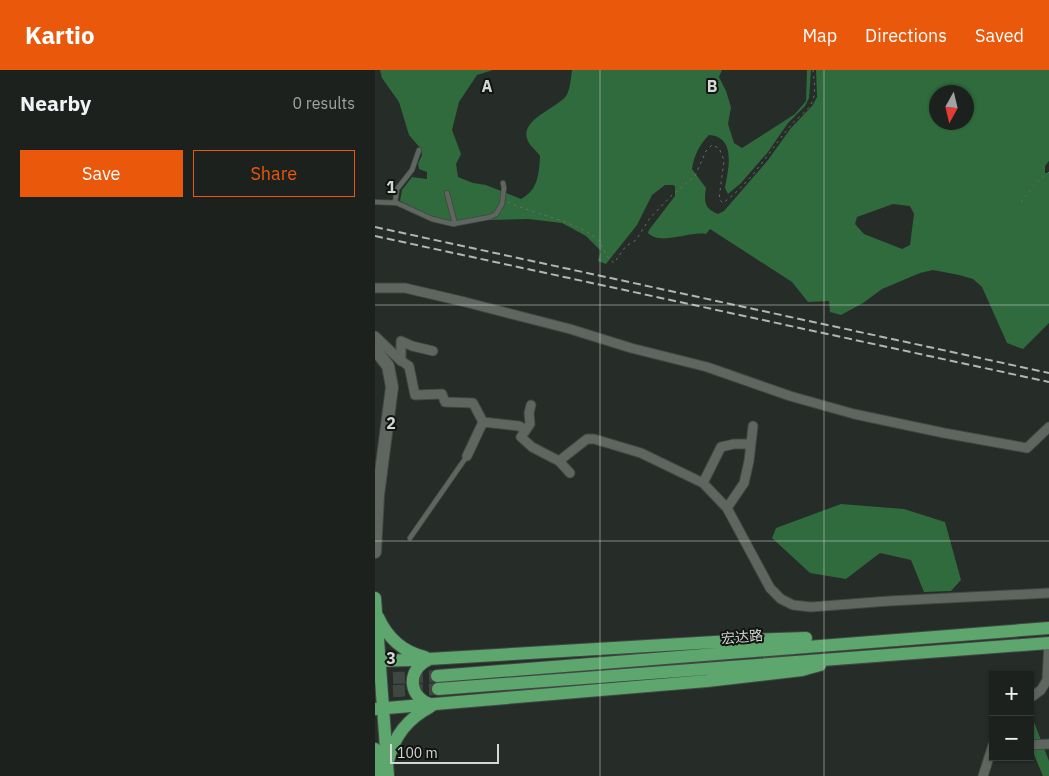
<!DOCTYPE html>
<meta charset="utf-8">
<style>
body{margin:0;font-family:"IBM Plex Sans","Noto Sans SC",sans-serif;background:#292e2a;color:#f1f3f6}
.controls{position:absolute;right:15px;bottom:15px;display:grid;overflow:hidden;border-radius:0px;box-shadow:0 1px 4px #0004}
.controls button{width:45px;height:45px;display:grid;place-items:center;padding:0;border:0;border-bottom:1px solid #3a3e3b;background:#1c211d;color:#f1f3f6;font:25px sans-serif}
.compass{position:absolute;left:554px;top:15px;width:45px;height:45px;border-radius:50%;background:#1c211d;box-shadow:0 1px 4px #0004;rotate:188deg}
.scale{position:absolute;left:15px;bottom:12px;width:109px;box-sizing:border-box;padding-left:5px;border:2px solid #d4d8d4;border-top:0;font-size:14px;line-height:18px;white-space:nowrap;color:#d4d8d4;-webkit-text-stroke:4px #111411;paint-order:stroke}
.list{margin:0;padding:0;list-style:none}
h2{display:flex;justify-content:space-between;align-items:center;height:65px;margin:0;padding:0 20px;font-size:21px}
h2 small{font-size:16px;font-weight:400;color:#a0a3a4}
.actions{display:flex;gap:10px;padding:15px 20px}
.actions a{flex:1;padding:11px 0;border:1px solid #ea580c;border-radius:0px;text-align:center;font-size:18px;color:#ea580c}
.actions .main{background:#ea580c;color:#fff}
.map{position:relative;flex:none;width:674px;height:706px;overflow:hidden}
header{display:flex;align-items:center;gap:30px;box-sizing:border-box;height:70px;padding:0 25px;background:#ea580c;color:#fff}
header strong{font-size:24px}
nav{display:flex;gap:28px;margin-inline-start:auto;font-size:18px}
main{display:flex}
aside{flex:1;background:#1c211d}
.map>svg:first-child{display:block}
</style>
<header>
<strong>Kartio</strong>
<nav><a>Map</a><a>Directions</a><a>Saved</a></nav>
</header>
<main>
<aside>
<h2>Nearby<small>0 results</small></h2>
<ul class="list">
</ul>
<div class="actions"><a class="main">Save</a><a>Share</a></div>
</aside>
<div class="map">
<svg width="674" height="706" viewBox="0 0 674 706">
<rect width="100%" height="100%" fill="#262c27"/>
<path fill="#2f6b3d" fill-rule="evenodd" d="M 5,0 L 118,0 L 102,5 L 84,32 L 77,60 L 86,84 L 81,94 L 83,107 L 98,113 L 111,115 L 146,129 C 163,120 164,104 165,86 C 162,81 155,76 153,71 C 143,50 181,39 191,26 C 195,21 196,7 197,0 L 347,0 L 344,7 L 351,21 L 356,37 L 353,54 L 359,73 L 367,78 L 420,44 L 431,31 L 432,0 L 436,0 L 434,28 L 430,36 L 413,53 L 393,82 L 366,113 L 353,124 L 350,118 C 353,100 362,67 334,65 C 324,75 319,86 317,99 L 331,118 C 329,131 329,139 343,144 L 349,141 L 393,90 L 416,58 L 437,36 L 442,27 L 441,0 L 674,0 L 674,91 L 670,96 L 670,103 L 674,103 L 674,253 L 648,279 L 632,273 L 607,217 L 598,209 L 584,205 L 558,200 L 545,203 L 507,219 L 488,233 L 466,245 L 455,242 L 454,231 L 433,232 L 417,212 L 335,159 L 331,164 C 314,161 286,176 273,163 L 274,160 L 300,126 L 300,116 L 298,115 L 290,115 L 277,125 L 262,155 L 231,194 L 223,191 L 226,181 L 211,166 L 187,153 L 153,149 L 71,151 L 51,144 L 25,131 L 27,120 L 37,107 L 52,109 L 52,102 L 44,99 L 43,94 L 47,85 L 46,79 L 34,65 L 24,32 L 7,8 ZM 562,22 L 592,22 L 592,52 L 562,52 ZM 518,134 L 535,136 L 539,144 L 535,175 L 527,179 L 489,164 L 480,154 L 482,147 Z
M 466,434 L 529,439 L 570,452 L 586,510 L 576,521 L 549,522 L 536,490 L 505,483 L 471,509 L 435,503 L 397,468 L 401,458 Z
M 655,647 L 659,652 L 674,691 L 674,706 L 668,706 L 655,675 Z"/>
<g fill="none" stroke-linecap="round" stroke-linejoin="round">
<path stroke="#404641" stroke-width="12" stroke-dasharray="12 6" stroke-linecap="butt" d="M 0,609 L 62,606
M 0,622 L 63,619"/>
<defs>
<path id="lane" d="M 72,123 L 80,154
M 0,132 L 22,133 L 57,149 L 78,154 L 115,147 L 121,144 L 127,134 L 129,118 L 128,113
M 20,133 L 22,119 L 37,100 L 44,80
M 35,468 L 92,386"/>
<path id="street" d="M 0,218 L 30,218 L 90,232 L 195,259 L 256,278 L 332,297 L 415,326 L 479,344 L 569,363 L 652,378 L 674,357
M 0,266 L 25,290 L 34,296 L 40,325 L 67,324 L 70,332 L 98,333 L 108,352 L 92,386
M 26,291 L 26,271 L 37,276 L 58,281
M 156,335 L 154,343 L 155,354 L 146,367 L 157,377 L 184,391 L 212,369 L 219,369 L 266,383 L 328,413 L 352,438 L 395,518 L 406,529 L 418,535 L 436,537 L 514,531 L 674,523
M 108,352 L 144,356 L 151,360
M 184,391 L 195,403
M 328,413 L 346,377 L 359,374 L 375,374
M 352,438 L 369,413 L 374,391 L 378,356
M 655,628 L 666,620 L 672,610 L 674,573
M 655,675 L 674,674
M 608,706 L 618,675"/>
<path id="secondary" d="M 0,279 L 13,296 L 17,317 L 3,425 L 0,482"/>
<path id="primary" d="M 0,528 L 13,706
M 3,547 C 12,567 28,582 50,587
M 53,590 C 31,600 33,629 58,635
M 0,591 L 36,590 L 374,570 L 431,568
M 62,606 L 674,558
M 63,619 L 674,573
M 0,639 L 332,611 L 427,600 L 445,595
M 0,679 L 2,706
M 14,688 C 20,664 34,648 55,637"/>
</defs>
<use href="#lane" stroke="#424743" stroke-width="6"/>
<use href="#street" stroke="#424743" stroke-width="11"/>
<use href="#secondary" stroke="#424743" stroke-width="14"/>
<use href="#primary" stroke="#424743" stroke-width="14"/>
<path stroke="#696e6a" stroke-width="1" stroke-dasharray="2.5 4" stroke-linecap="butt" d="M 133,132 C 160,145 198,150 221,168 C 229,174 228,185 239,193 L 251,176 L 261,170 L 275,148 L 296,126 L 320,106 L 331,81 L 337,75 L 344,78 L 349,90 L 344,129 L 348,133 C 378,111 394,81 417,54 C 423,47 432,42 436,34 C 442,24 439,11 438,0
M 646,132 L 660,114 L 674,102"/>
<use href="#lane" stroke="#5f6660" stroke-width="4.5"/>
<use href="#street" stroke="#5f6660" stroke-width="9"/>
<use href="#secondary" stroke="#5f6660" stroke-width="12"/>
<use href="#primary" stroke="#5da66e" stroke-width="12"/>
<path stroke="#b2b7b2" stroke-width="2" stroke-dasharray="8 4" stroke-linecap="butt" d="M 0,157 L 674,303
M 0,166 L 674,312"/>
</g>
<path fill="none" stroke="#d4d8d4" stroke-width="1" stroke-opacity="0.55" d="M 225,0 L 225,706M 449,0 L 449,706M 0,235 L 674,235M 0,471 L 674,471"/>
<g text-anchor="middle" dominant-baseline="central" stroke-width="4" stroke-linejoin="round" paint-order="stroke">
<g font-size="14" fill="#d4d8d4" stroke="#111411">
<text transform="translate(367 567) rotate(-5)">宏达路</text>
</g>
</g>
<g font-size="16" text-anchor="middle" font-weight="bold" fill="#d4d8d4" stroke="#111411" stroke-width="4" stroke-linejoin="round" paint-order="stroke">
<text x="112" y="22">A</text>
<text x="337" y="22">B</text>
<text x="16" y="123">1</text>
<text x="16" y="359">2</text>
<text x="16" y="594">3</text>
</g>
</svg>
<div class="controls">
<button>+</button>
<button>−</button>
</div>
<svg class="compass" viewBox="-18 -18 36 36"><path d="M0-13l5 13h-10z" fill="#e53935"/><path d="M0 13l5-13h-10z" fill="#a0a3a4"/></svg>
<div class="scale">100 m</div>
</div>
</main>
